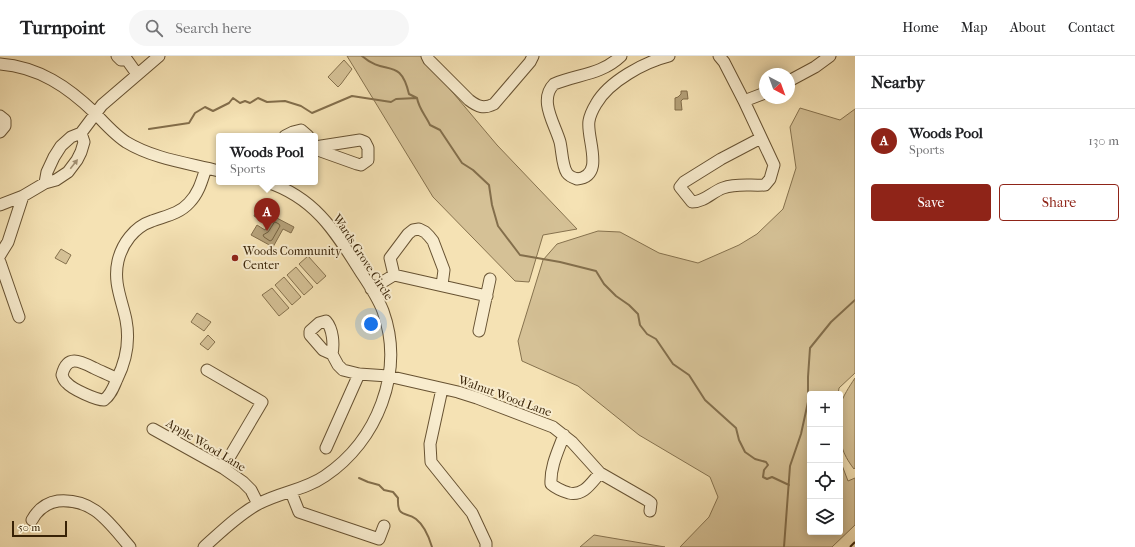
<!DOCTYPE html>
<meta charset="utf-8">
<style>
body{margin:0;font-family:"IM FELL French Canon",serif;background:#f6f6f6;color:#202124}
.controls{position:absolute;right:12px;bottom:12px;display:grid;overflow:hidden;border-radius:4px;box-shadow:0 2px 10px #0003}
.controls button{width:36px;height:36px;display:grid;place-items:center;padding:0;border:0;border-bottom:1px solid #e0e0e0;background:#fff;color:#202124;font:20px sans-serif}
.compass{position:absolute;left:759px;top:12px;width:36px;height:36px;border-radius:50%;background:#fff;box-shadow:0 2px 10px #0003;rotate:139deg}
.scale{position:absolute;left:12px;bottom:10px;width:55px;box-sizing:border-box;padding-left:4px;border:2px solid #382206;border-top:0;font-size:11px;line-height:14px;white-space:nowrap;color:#382206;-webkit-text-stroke:3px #f8ecce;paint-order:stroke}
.you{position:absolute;left:371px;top:268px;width:14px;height:14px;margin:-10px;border:3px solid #fff;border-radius:50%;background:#1a73e8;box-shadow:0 0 0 6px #1a73e833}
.badge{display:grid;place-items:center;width:26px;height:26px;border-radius:50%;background:#8f2418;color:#fff;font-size:13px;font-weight:700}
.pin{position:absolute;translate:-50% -33px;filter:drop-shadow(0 1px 2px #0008)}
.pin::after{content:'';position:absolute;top:21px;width:14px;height:12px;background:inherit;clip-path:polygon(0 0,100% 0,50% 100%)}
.popup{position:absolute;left:216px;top:77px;width:102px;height:52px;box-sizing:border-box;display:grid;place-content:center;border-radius:4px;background:#fff;filter:drop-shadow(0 1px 3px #0005);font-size:13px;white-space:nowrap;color:#757577}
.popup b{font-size:15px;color:#202124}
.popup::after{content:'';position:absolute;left:50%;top:100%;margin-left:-8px;border:8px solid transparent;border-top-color:#fff}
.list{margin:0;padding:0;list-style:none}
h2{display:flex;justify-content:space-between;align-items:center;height:52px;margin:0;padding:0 16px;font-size:17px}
h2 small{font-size:13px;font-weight:400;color:#757577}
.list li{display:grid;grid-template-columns:26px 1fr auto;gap:12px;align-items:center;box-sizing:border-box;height:64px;padding:0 16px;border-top:1px solid #e0e0e0}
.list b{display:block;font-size:15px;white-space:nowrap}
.list p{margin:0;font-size:13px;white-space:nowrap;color:#757577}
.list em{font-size:13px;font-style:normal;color:#757577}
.actions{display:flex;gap:8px;padding:12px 16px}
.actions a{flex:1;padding:9px 0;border:1px solid #8f2418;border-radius:4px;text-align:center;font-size:14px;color:#8f2418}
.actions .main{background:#8f2418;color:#fff}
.icon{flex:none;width:22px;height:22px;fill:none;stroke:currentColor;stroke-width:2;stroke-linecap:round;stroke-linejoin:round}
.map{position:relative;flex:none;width:855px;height:491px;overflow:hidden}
header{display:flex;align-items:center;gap:24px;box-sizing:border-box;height:56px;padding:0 20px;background:#fff;border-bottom:1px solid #e0e0e0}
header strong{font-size:19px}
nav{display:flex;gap:22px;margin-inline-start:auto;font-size:14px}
.search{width:280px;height:36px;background:#f6f6f6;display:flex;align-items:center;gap:10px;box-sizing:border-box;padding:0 14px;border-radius:22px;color:#757577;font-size:15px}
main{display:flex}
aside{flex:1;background:#fff}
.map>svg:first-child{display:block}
</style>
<header>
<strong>Turnpoint</strong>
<div class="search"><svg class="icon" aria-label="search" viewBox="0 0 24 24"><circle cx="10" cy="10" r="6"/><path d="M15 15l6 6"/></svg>Search here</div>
<nav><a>Home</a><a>Map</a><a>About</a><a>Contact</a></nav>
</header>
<main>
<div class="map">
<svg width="855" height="491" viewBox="0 0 855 491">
<rect width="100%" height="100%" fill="#f5e2b4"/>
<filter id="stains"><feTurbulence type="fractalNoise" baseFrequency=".005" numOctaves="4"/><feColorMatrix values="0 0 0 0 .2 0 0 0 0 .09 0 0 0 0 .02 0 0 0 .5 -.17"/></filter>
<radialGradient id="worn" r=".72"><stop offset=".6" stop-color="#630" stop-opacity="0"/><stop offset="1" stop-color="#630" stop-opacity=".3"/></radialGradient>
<path fill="#d5c196" stroke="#86724e" d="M 347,0 L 422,0 L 497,89 L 577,173 L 543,179 L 529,226 L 515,225 L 433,141 Z
M 344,4 L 352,13 L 341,28 L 338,31 L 328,21 Z
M 800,52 L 840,64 L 855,53 L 855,317 L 839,332 L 838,338 L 810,338 L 810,476 L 840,476 L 840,404 L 848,425 L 855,422 L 855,469 L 832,491 L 680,491 L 709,461 L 718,441 L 710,421 L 639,379 L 578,330 L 522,305 L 518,285 L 543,204 L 557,188 L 598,175 L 620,176 L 659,197 L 698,207 L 739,189 L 757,178 L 783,153 L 796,112 L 790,71 Z
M 61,193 L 71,199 L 66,208 L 55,202 Z
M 308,200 L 326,220 L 317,228 L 299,208 Z
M 296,211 L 313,231 L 304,239 L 287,219 Z
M 284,221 L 301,241 L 292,249 L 275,229 Z
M 272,232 L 289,252 L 279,260 L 262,239 Z
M 197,257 L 211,266 L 204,275 L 191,266 Z
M 208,279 L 215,286 L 208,294 L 200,288 Z
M 855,322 L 855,412 L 854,413 C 841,396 840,387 840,366 C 840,361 839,355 840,350 C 843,340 849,331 855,322 Z
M 594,479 L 665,491 L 580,491 Z"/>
<path fill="#b5a179" stroke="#836e4b" d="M 681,35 L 687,35 L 688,43 L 683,43 L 681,45 L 682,54 L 675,54 L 675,42 L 678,41 L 681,38 Z
M 259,150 L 269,156 L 267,159 L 263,156 L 261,159 L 261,161 L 266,162 L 264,166 L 254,160 Z
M 273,160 L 294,171 L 291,177 L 283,173 L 273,191 L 251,179 L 257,169 L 265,174 Z"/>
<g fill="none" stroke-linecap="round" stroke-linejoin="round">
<path stroke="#766240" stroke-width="1" d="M 275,166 L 279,168 L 280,170 L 272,184 L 270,185 L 264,181 L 263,179 L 268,176 Z"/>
<path stroke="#836e4b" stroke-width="2" d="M 362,0 C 386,21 400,0 409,38 L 417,42 C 419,53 426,60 430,69 L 440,74 L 462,107 L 473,114 L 489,129 L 492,149 L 498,170 L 520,199 L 560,206 L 596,215 L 604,228 L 616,240 L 629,249 L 638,258 L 640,269 L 647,278 L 656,283 L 673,308 L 689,319 L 705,344 L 736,372 L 739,384 L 745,396 L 755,403 L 766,406 L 768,409 L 764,414 L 763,421 L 767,423 L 772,421 L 789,429
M 149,73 L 189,67 L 195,57 L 205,51 L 213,55 L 229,47 L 233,42 L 240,47 L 245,45 L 250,47 L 258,42 L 267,46 L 285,45 L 301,50 L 312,57 L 352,40 L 391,46 L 396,43 L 417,42
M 359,422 L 368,426 L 379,429 L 384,434 L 393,436 L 398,442 C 397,463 406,455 416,463 C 425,470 429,481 432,491
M 784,491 L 790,410 L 801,378 L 808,346 L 808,321 L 810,292 L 831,266 L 855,244"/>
<defs>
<path id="minor" d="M 117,0 L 121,4 L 127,4 L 137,18
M 427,0 L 429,4 L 469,44 C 478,51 484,53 494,48 L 530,6 L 533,0
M 621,0 C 601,19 578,18 554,28 C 538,44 555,68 560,86 C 562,94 562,110 567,117 C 569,120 574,122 577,123 C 606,120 586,82 589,65 C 590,59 593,53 596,48 C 609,25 645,6 669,0
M 719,0 L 724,6 L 744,45 L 774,109 L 770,123 L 765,129 C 751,130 737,127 723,132 C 712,136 704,146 692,146 L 680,131 L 684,126 L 721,103 L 761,82
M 0,8 C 39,11 68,31 95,57 C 105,68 114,78 126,86 C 154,103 188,107 219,115
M 789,25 L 815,11 L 830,0
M 744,45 L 765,37
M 0,60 L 5,64 L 5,70 L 0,76
M 285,80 L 293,76 L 301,74 L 308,80
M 315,91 L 360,84 L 365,86 L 368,92 L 368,104 L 361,109 L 357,108 L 315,93
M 45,127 L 47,116 L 54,101 L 61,90 L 71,81 L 81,77 L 102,49 L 159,0
M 0,149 L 23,140 L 45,127 L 56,124 L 68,116 L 77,104 L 81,96 L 84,86 L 81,77
M 0,199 L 8,186 L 23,140
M 0,206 L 19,261
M 394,219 L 390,202 L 408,178 L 413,174 L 419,173 L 425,176 L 429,180 L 433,185 L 444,214 L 442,229
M 371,233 L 394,219 L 487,240
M 479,275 L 490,223
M 332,298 C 334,288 333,273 326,265 L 319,267 L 310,275 L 310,279 L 323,294 L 332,298 L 338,309 L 343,314 L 359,318 L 388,320 L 458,336 L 477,342 L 553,371 L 572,386 L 600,417 L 647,444 L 651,447 L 650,455
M 207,314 L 262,346 L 223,412
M 117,323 C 110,319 102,316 94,312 C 80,305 67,298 62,319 C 63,322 64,325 67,327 C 72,333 96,344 104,344 C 111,339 114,330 117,323 C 126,305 130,285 126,264 C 122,244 113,227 118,205 C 122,188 134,171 152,165 C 165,160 179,158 189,147 C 199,137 202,124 206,112
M 442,333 L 430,388 L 431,406 L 472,457 L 486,487 L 486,491
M 153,373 L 223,412 L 243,426 L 251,434 L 258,448
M 564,379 C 558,395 550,411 551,428 C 557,433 562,435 569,437 C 584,440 591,427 600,417
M 326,392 L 359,318
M 291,436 L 299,456 L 379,483 L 384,470
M 32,464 C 38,453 46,447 58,445 C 94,442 109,467 130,491
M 204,491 C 221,476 238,459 258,448 C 280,436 305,434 325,420 C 377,385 405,316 383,255 C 378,242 370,230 362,218 C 336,177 316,142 267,126"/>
</defs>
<use href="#minor" stroke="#675232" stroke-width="13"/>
<use href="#minor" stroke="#f8ecce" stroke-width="11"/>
<path stroke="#382206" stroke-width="2" stroke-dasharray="7 7" stroke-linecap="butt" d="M 850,491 L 855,486"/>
</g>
<defs><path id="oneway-solid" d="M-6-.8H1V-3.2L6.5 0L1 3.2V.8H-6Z"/></defs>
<use fill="#a29174" href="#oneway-solid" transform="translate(74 108) rotate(-52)"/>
<circle fill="#8f2418" stroke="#f8ecce" stroke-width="1.5" cx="235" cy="202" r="4"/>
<g text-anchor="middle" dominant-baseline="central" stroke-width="4" stroke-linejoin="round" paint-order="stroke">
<g font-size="12" fill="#382206" stroke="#f8ecce" text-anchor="start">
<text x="243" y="195">Woods Community<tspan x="243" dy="14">Center</tspan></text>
</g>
<g font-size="12" fill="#382206" stroke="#f8ecce">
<text transform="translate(363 201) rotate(57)">Wards Grove Circle</text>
<text transform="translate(505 340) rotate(20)">Walnut Wood Lane</text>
<text transform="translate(206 389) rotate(31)">Apple Wood Lane</text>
</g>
</g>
<rect width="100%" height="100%" filter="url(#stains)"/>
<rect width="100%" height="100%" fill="url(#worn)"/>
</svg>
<div class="controls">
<button>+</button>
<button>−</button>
<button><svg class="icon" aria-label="locate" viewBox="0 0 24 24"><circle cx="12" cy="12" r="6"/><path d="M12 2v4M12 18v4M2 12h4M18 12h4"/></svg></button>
<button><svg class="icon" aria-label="layers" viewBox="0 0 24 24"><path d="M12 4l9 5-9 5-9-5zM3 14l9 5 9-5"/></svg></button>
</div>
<svg class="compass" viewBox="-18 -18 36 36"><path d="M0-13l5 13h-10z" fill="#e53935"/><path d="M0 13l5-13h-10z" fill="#757577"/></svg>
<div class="scale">50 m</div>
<div class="you"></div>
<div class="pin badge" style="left:267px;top:175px">A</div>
<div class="popup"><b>Woods Pool</b>Sports</div>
</div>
<aside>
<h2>Nearby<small></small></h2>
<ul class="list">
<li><span class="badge">A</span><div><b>Woods Pool</b><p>Sports</p></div><em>130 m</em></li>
</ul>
<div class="actions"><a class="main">Save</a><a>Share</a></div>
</aside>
</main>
